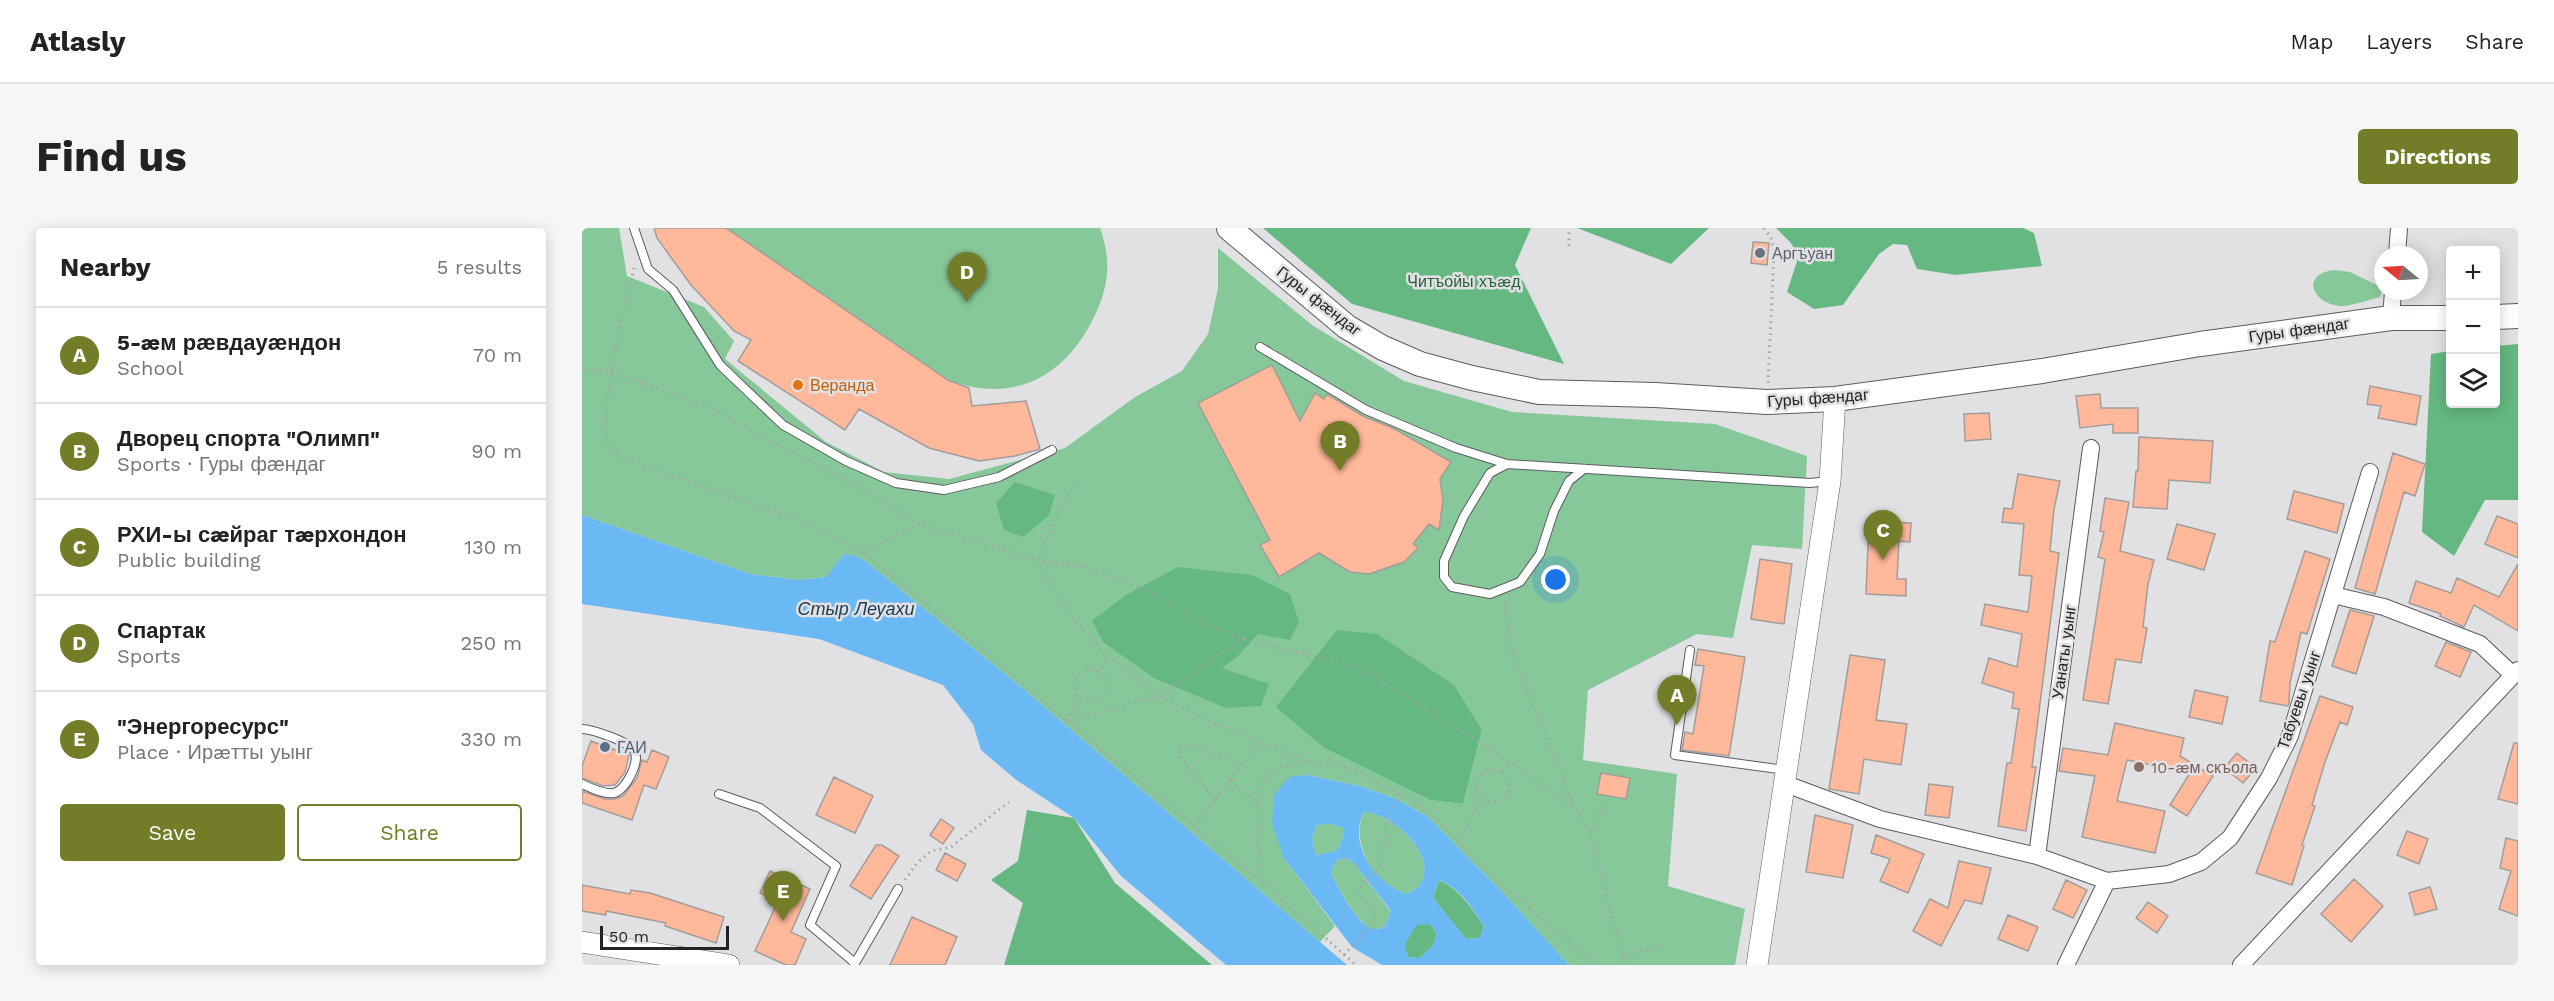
<!DOCTYPE html>
<meta charset="utf-8">
<style>
body{margin:0;font-family:"Work Sans",sans-serif;background:#f6f6f6;color:#222}
.controls{position:absolute;right:18px;top:18px;display:grid;overflow:hidden;border-radius:6px;box-shadow:0 3px 15px #0003}
.controls button{width:54px;height:54px;display:grid;place-items:center;padding:0;border:0;border-bottom:2px solid #e0e0e0;background:#fff;color:#222;font:30px sans-serif}
.compass{position:absolute;left:1792px;top:18px;width:54px;height:54px;border-radius:50%;background:#fff;box-shadow:0 3px 15px #0003;rotate:288deg}
.scale{position:absolute;left:18px;bottom:15px;width:129px;box-sizing:border-box;padding-left:6px;border:3px solid #232324;border-top:0;font-size:16px;line-height:21px;white-space:nowrap;color:#232324;-webkit-text-stroke:4px #e1e1e4;paint-order:stroke}
.you{position:absolute;left:974px;top:352px;width:21px;height:21px;margin:-15px;border:4px solid #fff;border-radius:50%;background:#1a73e8;box-shadow:0 0 0 9px #1a73e833}
.badge{display:grid;place-items:center;width:39px;height:39px;border-radius:50%;background:#737c26;color:#fff;font-size:20px;font-weight:700}
.pin{position:absolute;translate:-50% -50px;filter:drop-shadow(0 2px 3px #0008)}
.pin::after{content:'';position:absolute;top:32px;width:21px;height:18px;background:inherit;clip-path:polygon(0 0,100% 0,50% 100%)}
.list{margin:0;padding:0;list-style:none}
h2{display:flex;justify-content:space-between;align-items:center;height:78px;margin:0;padding:0 24px;font-size:26px}
h2 small{font-size:20px;font-weight:400;color:#767676}
.list li{display:grid;grid-template-columns:39px 1fr auto;gap:18px;align-items:center;box-sizing:border-box;height:96px;padding:0 24px;border-top:2px solid #e0e0e0}
.list b{display:block;font-size:22px;white-space:nowrap}
.list p{margin:0;font-size:20px;white-space:nowrap;color:#767676}
.list em{font-size:20px;font-style:normal;color:#767676}
.actions{display:flex;gap:12px;padding:18px 24px}
.actions a{flex:1;padding:14px 0;border:2px solid #737c26;border-radius:6px;text-align:center;font-size:21px;color:#737c26}
.actions .main{background:#737c26;color:#fff}
.icon{flex:none;width:33px;height:33px;fill:none;stroke:currentColor;stroke-width:2;stroke-linecap:round;stroke-linejoin:round}
.map{position:relative;flex:none;width:1936px;height:737px;overflow:hidden;border-radius:6px}
header{display:flex;align-items:center;gap:36px;box-sizing:border-box;height:84px;padding:0 30px;background:#fff;border-bottom:2px solid #e0e0e0}
header strong{font-size:28px}
nav{display:flex;gap:33px;margin-inline-start:auto;font-size:21px}
.intro{display:flex;align-items:center;justify-content:space-between;box-sizing:border-box;height:144px;padding:0 36px}
h1{margin:0;font-size:42px}
.button{padding:15px 27px;border-radius:6px;background:#737c26;color:#fff;font-size:21px;font-weight:700}
main{display:flex;gap:36px;padding:0 36px}
aside{flex:1;background:#fff;border-radius:6px;box-shadow:0 3px 15px #0003}
.map>svg:first-child{display:block}
</style>
<header>
<strong>Atlasly</strong>
<nav><a>Map</a><a>Layers</a><a>Share</a></nav>
</header>
<div class="intro"><h1>Find us</h1><a class="button">Directions</a></div>
<main>
<aside>
<h2>Nearby<small>5 results</small></h2>
<ul class="list">
<li><span class="badge">A</span><div><b>5-æм рӕвдауӕндон</b><p>School</p></div><em>70 m</em></li>
<li><span class="badge">B</span><div><b>Дворец спорта &quot;Олимп&quot;</b><p>Sports · Гуры фӕндаг</p></div><em>90 m</em></li>
<li><span class="badge">C</span><div><b>РХИ-ы сæйраг тæрхондон</b><p>Public building</p></div><em>130 m</em></li>
<li><span class="badge">D</span><div><b>Спартак</b><p>Sports</p></div><em>250 m</em></li>
<li><span class="badge">E</span><div><b>&quot;Энергоресурс&quot;</b><p>Place · Ирæтты уынг</p></div><em>330 m</em></li>
</ul>
<div class="actions"><a class="main">Save</a><a>Share</a></div>
</aside>
<div class="map">
<svg width="1936" height="737" viewBox="0 0 1936 737">
<rect width="100%" height="100%" fill="#e1e1e4"/>
<path fill="#87c89a" fill-rule="evenodd" d="M 0,0 L 37,0 L 45,48 L 122,79 L 152,113 L 143,131 L 244,214 L 302,244 L 367,251 L 483,220 L 553,169 L 600,143 L 626,106 L 636,60 L 636,20 L 730,97 L 822,153 L 930,184 L 1133,196 L 1225,228 L 1220,321 L 1170,317 L 1151,410 L 1115,406 L 1006,462 L 1001,532 L 1095,546 L 1086,658 L 1163,681 L 1153,737 L 987,737 L 923,667 L 846,589 L 814,571 L 778,558 L 725,547 L 702,630 L 753,698 L 738,714 L 439,459 L 283,333 L 262,326 L 244,349 L 217,352 L 168,346 L 0,287 ZM 695,479 L 900,502 L 881,576 L 848,572 L 742,520 Z
M 144,0 L 518,0 C 531,37 526,63 508,97 C 477,153 427,175 366,152 Z
M 1753,42 L 1768,44 L 1801,60 L 1798,69 C 1786,72 1773,77 1761,78 C 1733,79 1715,46 1753,42 Z
M 782,584 C 810,585 859,628 837,658 C 834,661 828,664 825,666 C 817,664 806,659 800,653 C 782,636 771,606 782,584 Z
M 746,595 L 761,600 L 760,613 L 754,623 L 734,627 L 730,611 L 734,598 Z
M 761,630 L 770,633 L 809,684 L 804,697 C 801,698 799,701 795,701 C 778,704 757,659 749,646 L 753,634 Z"/>
<path fill="#65b881" d="M 681,0 L 949,0 L 933,37 L 982,136 L 770,76 Z
M 995,0 L 1127,0 L 1089,36 Z
M 1194,0 L 1441,0 L 1452,5 L 1460,38 L 1374,47 L 1335,41 L 1325,17 L 1311,16 L 1297,26 L 1261,77 L 1232,81 L 1205,64 L 1217,27 L 1208,14 Z
M 1936,116 L 1936,272 L 1903,272 L 1872,328 L 1840,304 L 1849,126 L 1868,123 L 1868,176 L 1914,176 L 1914,118 Z
M 433,254 L 473,267 L 467,287 L 441,309 L 422,302 L 414,275 Z
M 596,339 L 670,347 L 708,366 L 717,394 L 708,412 L 676,406 L 656,428 L 640,440 L 687,456 L 679,478 L 644,480 L 572,450 L 521,414 L 510,393 L 544,367 Z
M 755,402 L 795,406 L 872,457 L 900,502 L 881,576 L 848,572 L 742,520 L 694,479 Z
M 445,582 L 492,590 L 533,655 L 630,737 L 422,737 L 441,675 L 409,652 L 436,633 Z
M 857,652 C 878,662 889,679 902,698 L 898,710 L 884,711 L 851,670 Z
M 835,696 L 848,696 L 855,705 L 851,718 L 837,730 L 826,729 L 822,716 Z"/>
<path fill="#6ab9f4" fill-rule="evenodd" d="M 0,287 L 168,346 L 217,352 L 244,349 L 262,326 L 273,328 L 283,333 L 439,459 L 765,737 L 644,737 L 539,648 L 492,590 L 433,551 L 399,522 L 391,496 L 361,457 L 237,411 L 0,376 Z
M 725,547 L 778,558 L 814,571 L 846,589 L 923,667 L 987,737 L 800,737 L 770,719 L 702,630 L 690,596 L 692,567 L 707,549 ZM 782,584 C 810,585 859,628 837,658 C 834,661 828,664 825,666 C 794,657 765,616 782,584 ZM 746,595 L 761,600 L 760,613 L 754,623 L 734,627 L 730,611 L 734,598 ZM 761,630 L 770,633 L 809,683 L 804,697 C 801,699 799,701 795,701 C 778,704 757,660 749,646 L 753,634 ZM 857,652 C 878,661 890,679 902,698 L 898,710 L 884,711 L 851,670 ZM 848,696 L 855,705 L 851,718 L 837,730 L 826,729 L 823,716 L 835,697 Z"/>
<path fill="#ffb89a" stroke="#a19d9b" stroke-width="1.5" d="M 72,0 L 144,0 L 366,152 L 387,160 L 390,178 L 444,173 L 458,221 L 433,228 L 397,233 L 347,220 L 277,181 L 263,202 L 156,133 L 169,112 L 152,103 L 109,57 L 75,10 Z
M 1171,14 L 1187,15 L 1185,37 L 1169,35 Z
M 690,137 L 718,193 L 733,165 L 742,171 L 745,166 L 781,188 L 813,201 L 869,234 L 858,251 L 861,272 L 857,302 L 847,296 L 831,316 L 836,320 L 822,334 L 787,346 L 768,344 L 737,325 L 697,349 L 678,317 L 688,312 L 616,175 Z
M 1788,158 L 1839,168 L 1834,197 L 1796,190 L 1799,178 L 1785,176 Z
M 1518,166 L 1519,180 L 1556,180 L 1556,205 L 1531,205 L 1531,196 L 1498,200 L 1494,168 Z
M 1407,185 L 1409,211 L 1383,213 L 1382,186 Z
M 1557,209 L 1631,213 L 1628,255 L 1587,252 L 1585,281 L 1551,279 L 1554,243 L 1556,243 Z
M 1811,225 L 1843,236 L 1833,268 L 1822,264 L 1793,366 L 1773,360 Z
M 1436,246 L 1478,253 L 1472,281 L 1468,323 L 1477,325 L 1450,539 L 1454,539 L 1444,603 L 1416,598 L 1425,535 L 1429,535 L 1437,481 L 1430,480 L 1432,465 L 1400,455 L 1407,430 L 1435,439 L 1440,406 L 1399,397 L 1403,376 L 1446,384 L 1450,348 L 1437,347 L 1442,296 L 1420,294 L 1422,280 L 1430,281 Z
M 1712,263 L 1762,276 L 1755,305 L 1705,291 Z
M 1523,270 L 1547,274 L 1538,323 L 1572,332 L 1566,356 L 1561,399 L 1565,400 L 1559,435 L 1534,431 L 1526,476 L 1501,472 L 1523,331 L 1516,329 L 1522,304 L 1518,303 Z
M 1915,288 L 1936,296 L 1936,330 L 1903,316 Z
M 1287,293 L 1329,295 L 1328,314 L 1317,313 L 1315,351 L 1324,351 L 1324,368 L 1284,366 Z
M 1595,296 L 1633,306 L 1622,342 L 1585,331 Z
M 1723,323 L 1748,331 L 1725,406 L 1719,404 L 1708,455 L 1707,475 L 1706,478 L 1678,473 L 1688,413 L 1693,414 Z
M 1178,331 L 1210,336 L 1202,396 L 1169,391 Z
M 1936,336 L 1936,403 L 1892,377 L 1882,399 L 1858,388 L 1859,386 L 1827,375 L 1834,353 L 1869,365 L 1875,350 L 1917,369 Z
M 1768,382 L 1792,388 L 1774,446 L 1750,438 Z
M 1864,414 L 1889,424 L 1878,449 L 1853,438 Z
M 1116,421 L 1163,429 L 1147,528 L 1100,522 L 1103,504 L 1111,506 L 1122,438 L 1113,437 Z
M 1268,427 L 1303,432 L 1294,492 L 1325,496 L 1319,537 L 1282,531 L 1277,566 L 1247,561 Z
M 1613,462 L 1646,469 L 1640,496 L 1607,489 Z
M 1738,468 L 1771,479 L 1765,497 L 1758,494 L 1743,534 L 1730,577 L 1733,578 L 1720,617 L 1722,618 L 1710,657 L 1674,645 Z
M 1533,495 L 1602,510 L 1598,528 L 1631,548 L 1605,588 L 1588,577 L 1608,545 L 1545,532 L 1535,573 L 1583,583 L 1573,625 L 1500,609 L 1513,548 L 1477,543 L 1481,520 L 1526,527 Z
M 9,513 L 47,527 L 43,544 L 33,557 L 21,558 L 0,550 L 0,538 Z
M 1932,515 L 1936,515 L 1936,576 L 1916,571 Z
M 70,522 L 87,529 L 74,561 L 62,557 L 50,592 L 0,575 L 0,563 L 23,571 L 33,571 L 41,568 L 55,550 L 60,532 L 65,534 Z
M 1655,525 L 1674,540 L 1661,555 L 1642,540 Z
M 1019,545 L 1048,550 L 1044,571 L 1015,566 Z
M 252,549 L 291,568 L 273,605 L 234,587 Z
M 1347,556 L 1371,559 L 1367,590 L 1343,587 Z
M 1233,587 L 1271,597 L 1261,650 L 1224,644 Z
M 359,591 L 372,600 L 361,616 L 348,607 Z
M 1825,603 L 1846,611 L 1837,636 L 1815,627 Z
M 1294,607 L 1342,626 L 1326,665 L 1298,653 L 1308,631 L 1289,625 Z
M 1924,610 L 1936,613 L 1936,688 L 1917,681 L 1929,643 L 1918,640 Z
M 294,617 L 300,617 L 317,628 L 289,671 L 268,658 Z
M 363,625 L 384,636 L 375,653 L 354,642 Z
M 1377,633 L 1409,640 L 1400,676 L 1383,672 L 1359,718 L 1331,703 L 1348,671 L 1366,680 Z
M 188,643 L 228,661 L 209,704 L 224,711 L 213,737 L 204,737 L 173,723 L 196,673 L 178,665 Z
M 1772,651 L 1801,678 L 1769,714 L 1739,686 Z
M 1484,652 L 1505,662 L 1491,690 L 1471,681 Z
M 0,657 L 48,666 L 49,662 L 68,665 L 142,689 L 134,715 L 83,698 L 84,695 L 24,683 L 24,687 L 0,683 Z
M 1848,659 L 1855,681 L 1833,687 L 1827,665 Z
M 1566,674 L 1586,688 L 1575,705 L 1554,690 Z
M 1426,687 L 1456,699 L 1446,723 L 1416,711 Z
M 330,689 L 375,709 L 363,737 L 308,737 Z"/>
<g fill="none" stroke-linecap="round" stroke-linejoin="round">
<defs>
<path id="service" d="M 52,0 L 66,41 L 91,62 L 138,137 L 201,197 L 264,233 L 314,255 L 362,262 L 417,249 L 470,222
M 678,119 L 784,182 L 874,220 L 925,236 L 1228,255 L 1247,253
M 925,236 L 908,245 L 882,288 L 862,333 L 862,349 L 870,359 L 908,366 L 938,354 L 958,326 L 972,283 L 987,253 L 1002,241
M 1108,422 L 1093,527 L 1203,542
M 0,501 C 10,501 47,514 52,522 C 59,533 44,562 32,565 C 22,567 9,560 0,556
M 137,566 L 178,580 L 254,638 L 228,697 L 273,735
M 272,737 L 316,661"/>
<path id="minor" d="M 1815,27 L 1817,0
M 1809,90 L 1811,63
M 1751,367 L 1802,379 L 1898,416 L 1930,446
M 1201,555 L 1298,591 L 1455,628 L 1525,653
M 1455,628 L 1509,220
M 1484,737 L 1525,653 L 1587,646 L 1619,634 L 1648,610 L 1687,550 L 1708,508 L 1788,244
M 1659,737 L 1936,442"/>
<path id="tertiary" d="M 0,714 L 147,737
M 1175,737 L 1248,253 L 1253,171"/>
<path id="secondary" d="M 647,0 L 765,99 L 801,120 L 838,136 L 890,150 L 957,164 L 1073,167 L 1185,174 L 1253,171 L 1460,143 L 1618,116 L 1809,90 L 1868,90
M 1914,89 L 1936,88"/>
</defs>
<use href="#service" stroke="#5c5c5f" stroke-width="10"/>
<use href="#minor" stroke="#5c5c5f" stroke-width="18"/>
<use href="#tertiary" stroke="#5c5c5f" stroke-width="22"/>
<use href="#secondary" stroke="#5c5c5f" stroke-width="26"/>
<path stroke="#a4a4a6" stroke-width="3" stroke-dasharray="1.5 4.5" stroke-linecap="butt" d="M 1182,0 L 1189,10 L 1192,24 L 1186,155
M 987,18 L 987,0
M 52,40 C 45,71 13,194 27,218 C 29,222 36,226 40,230 L 223,294 L 283,326 L 310,308 L 338,296
M 0,140 L 29,144 L 125,178 L 295,270 L 338,296 L 456,332 L 504,339 L 549,356 L 624,396 L 670,414 L 766,436 L 796,451 L 928,534 L 994,582
M 283,326 L 681,655
M 456,332 L 471,361 L 493,392 L 522,425 L 577,468 L 624,492 L 725,533 L 752,536 L 781,545 L 848,585 L 902,641 L 1013,737
M 456,332 L 473,289 L 494,255
M 922,373 L 930,424 L 938,446 L 994,582 L 1007,603 L 1043,737
M493 458a16 16 0 1 1 32 0a16 16 0 1 1-32 0Z
M 516,444 L 527,429
M 484,492 L 498,471
M 483,494 L 577,468 L 661,410
M 723,533 C 714,536 700,537 692,543 C 662,566 679,623 681,655 L 774,737
M895 558a16 16 0 1 1 32 0a16 16 0 1 1-32 0Z
M 920,544 L 928,534
M 648,553 L 675,575
M 633,572 L 597,528 L 598,519 L 605,516 L 661,536
M 612,599 L 678,514
M 1007,603 L 1025,577
M 876,614 L 901,571
M 323,652 L 335,635 L 349,623 L 369,619 L 427,574
M 762,727 L 787,700 L 792,685 L 776,663 L 783,651 L 793,644 L 800,633 L 806,590 L 816,565
M 1041,729 L 1083,716"/>
<use href="#service" stroke="#fff" stroke-width="8"/>
<use href="#minor" stroke="#fff" stroke-width="16"/>
<use href="#tertiary" stroke="#fff" stroke-width="21"/>
<use href="#secondary" stroke="#fff" stroke-width="24"/>
</g>
<circle fill="#6b7280" stroke="#e1e1e4" stroke-width="2" cx="1178" cy="25" r="6"/>
<circle fill="#e8710a" stroke="#e1e1e4" stroke-width="2" cx="216" cy="157" r="6"/>
<circle fill="#5c6f8a" stroke="#e1e1e4" stroke-width="2" cx="23" cy="519" r="6"/>
<circle fill="#8d6e63" stroke="#e1e1e4" stroke-width="2" cx="1557" cy="539" r="6"/>
<g text-anchor="middle" dominant-baseline="central" stroke-width="5" stroke-linejoin="round" paint-order="stroke">
<g font-size="16" fill="#5b616d" stroke="#e1e1e4" text-anchor="start">
<text x="1190" y="25">Аргъуан</text>
</g>
<g font-size="16" fill="#26613b" stroke="#e1e1e4">
<text x="882" y="53">Читъойы хъæд</text>
</g>
<g font-size="16" fill="#232324" stroke="#e1e1e4">
<text transform="translate(737 73) rotate(38)">Гуры фӕндаг</text>
<text transform="translate(1717 102) rotate(-8)">Гуры фӕндаг</text>
<text transform="translate(1236 170) rotate(-4)">Гуры фӕндаг</text>
<text transform="translate(1482 424) rotate(-82)">Уанаты уынг</text>
<text transform="translate(1717 472) rotate(-71)">Табуевы уынг</text>
</g>
<g font-size="16" fill="#c56008" stroke="#e1e1e4" text-anchor="start">
<text x="228" y="157">Веранда</text>
</g>
<g font-size="16" fill="#4e5e75" stroke="#e1e1e4" text-anchor="start">
<text x="35" y="519">ГАИ</text>
</g>
<g font-size="16" fill="#785e54" stroke="#e1e1e4" text-anchor="start">
<text x="1569" y="539">10-æм скъола</text>
</g>
<g font-size="18" font-style="italic" fill="#1a3c54" stroke="#e1e1e4">
<text x="274" y="380">Стыр Леуахи</text>
</g>
</g>
</svg>
<div class="controls">
<button>+</button>
<button>−</button>
<button><svg class="icon" aria-label="layers" viewBox="0 0 24 24"><path d="M12 4l9 5-9 5-9-5zM3 14l9 5 9-5"/></svg></button>
</div>
<svg class="compass" viewBox="-18 -18 36 36"><path d="M0-13l5 13h-10z" fill="#e53935"/><path d="M0 13l5-13h-10z" fill="#767676"/></svg>
<div class="scale">50 m</div>
<div class="you"></div>
<div class="pin badge" style="left:1095px;top:497px">A</div>
<div class="pin badge" style="left:758px;top:243px">B</div>
<div class="pin badge" style="left:1301px;top:332px">C</div>
<div class="pin badge" style="left:385px;top:74px">D</div>
<div class="pin badge" style="left:201px;top:693px">E</div>
</div>
</main>
